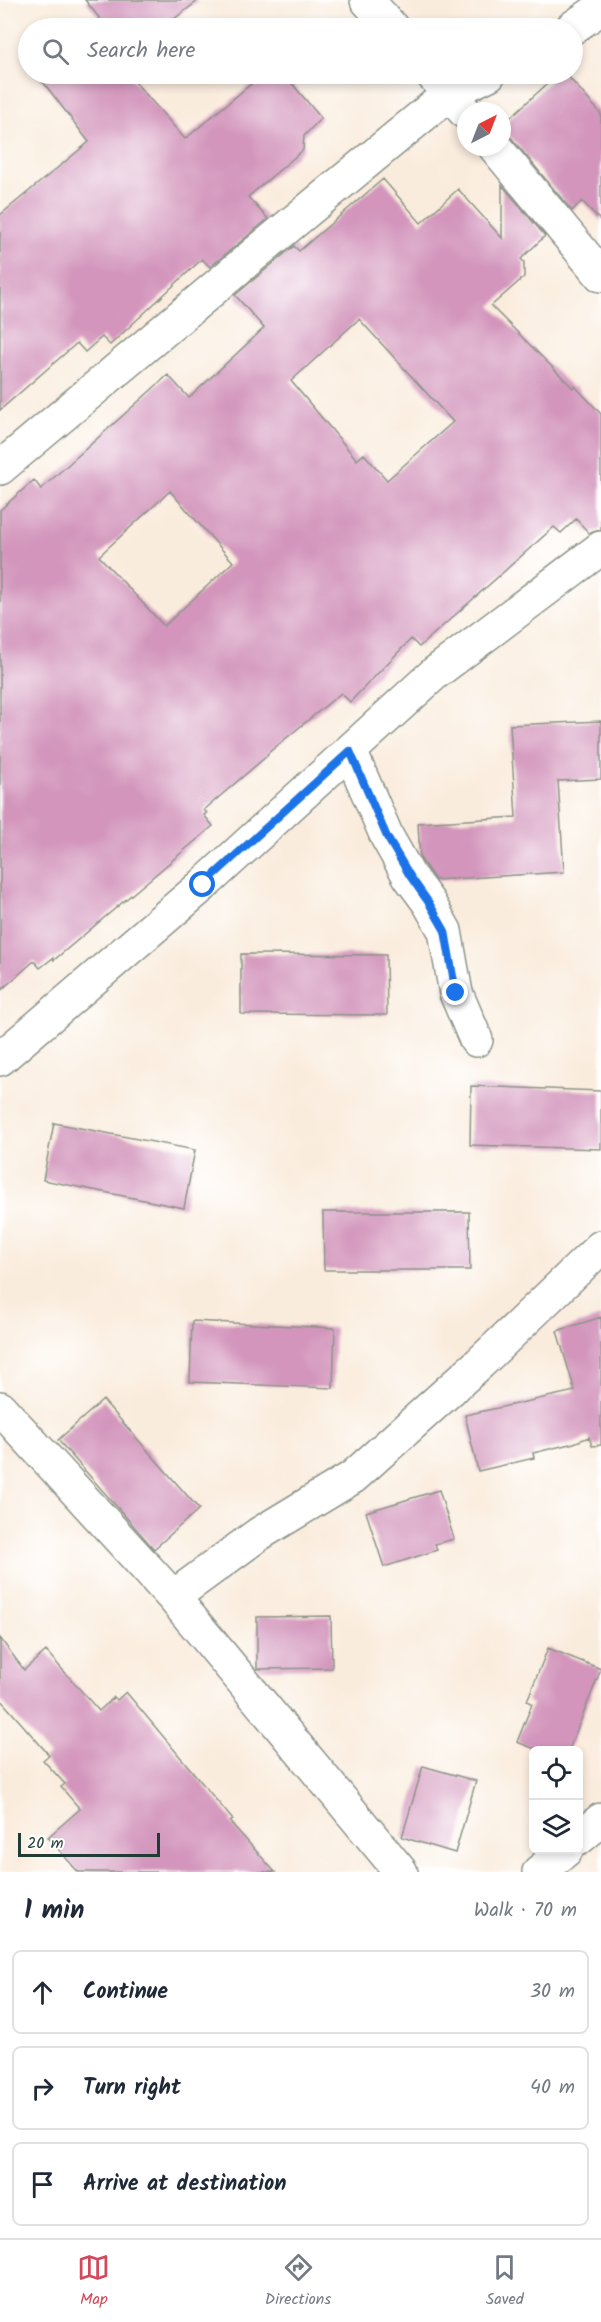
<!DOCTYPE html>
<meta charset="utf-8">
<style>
body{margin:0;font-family:Kalam,sans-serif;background:#f2f2f3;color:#1f2937}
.controls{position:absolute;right:18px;bottom:18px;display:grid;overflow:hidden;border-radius:9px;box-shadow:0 3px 9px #0003}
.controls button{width:54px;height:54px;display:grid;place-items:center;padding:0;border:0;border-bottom:2px solid #e0e1e3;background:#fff;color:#1f2937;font:30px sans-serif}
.compass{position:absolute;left:457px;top:102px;width:54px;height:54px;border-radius:50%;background:#fff;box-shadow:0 3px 9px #0003;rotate:42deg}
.scale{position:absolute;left:18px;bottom:15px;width:142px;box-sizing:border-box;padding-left:6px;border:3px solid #1f3d34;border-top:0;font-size:16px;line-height:21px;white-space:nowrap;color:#1f3d34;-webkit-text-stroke:4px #fff;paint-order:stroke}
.stop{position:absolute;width:18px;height:18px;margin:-14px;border:4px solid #1a73e8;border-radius:50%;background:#fff}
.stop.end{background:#1a73e8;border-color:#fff;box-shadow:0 2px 6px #0008}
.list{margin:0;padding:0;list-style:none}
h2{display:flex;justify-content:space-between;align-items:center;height:78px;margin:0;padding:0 24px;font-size:26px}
h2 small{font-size:20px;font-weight:400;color:#747a83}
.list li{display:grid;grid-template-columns:39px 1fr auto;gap:18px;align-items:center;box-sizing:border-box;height:84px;margin:0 12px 12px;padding:0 12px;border:2px solid #e0e1e3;border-radius:9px}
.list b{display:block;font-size:22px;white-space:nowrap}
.list em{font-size:20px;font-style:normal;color:#747a83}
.icon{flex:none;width:33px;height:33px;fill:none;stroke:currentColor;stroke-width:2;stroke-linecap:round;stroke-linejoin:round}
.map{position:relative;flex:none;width:601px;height:1872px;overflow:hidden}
.search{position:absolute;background:#fff;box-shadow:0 3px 9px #0003;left:18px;right:18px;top:18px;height:66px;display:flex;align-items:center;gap:15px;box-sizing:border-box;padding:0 21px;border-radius:33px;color:#747a83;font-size:22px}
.sheet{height:366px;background:#fff}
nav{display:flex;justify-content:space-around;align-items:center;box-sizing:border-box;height:84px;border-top:2px solid #e0e1e3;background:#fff;font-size:16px;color:#747a83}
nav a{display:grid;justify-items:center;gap:3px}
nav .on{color:#d1495b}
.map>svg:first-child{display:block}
</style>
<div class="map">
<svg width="601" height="1872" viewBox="0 0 601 1872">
<rect width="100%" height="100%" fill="#fff"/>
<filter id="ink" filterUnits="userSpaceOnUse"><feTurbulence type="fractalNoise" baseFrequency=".0167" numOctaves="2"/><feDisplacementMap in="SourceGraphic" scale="12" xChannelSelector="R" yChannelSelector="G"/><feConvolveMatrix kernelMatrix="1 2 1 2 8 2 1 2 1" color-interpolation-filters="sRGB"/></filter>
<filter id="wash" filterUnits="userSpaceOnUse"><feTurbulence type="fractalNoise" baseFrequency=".008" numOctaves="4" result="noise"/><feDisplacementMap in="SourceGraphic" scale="24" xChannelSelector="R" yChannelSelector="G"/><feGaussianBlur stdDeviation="1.35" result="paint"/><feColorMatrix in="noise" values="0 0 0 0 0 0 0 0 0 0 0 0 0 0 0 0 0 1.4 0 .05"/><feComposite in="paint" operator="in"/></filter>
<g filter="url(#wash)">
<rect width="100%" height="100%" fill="#faecdd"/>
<g id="blocks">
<path fill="#d395bc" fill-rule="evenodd" d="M 85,0 L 199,0 L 162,28 L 99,28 L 95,23 L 100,19 Z
M 37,74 L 128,74 L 185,139 L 263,74 L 284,74 L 321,118 L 304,136 L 303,150 L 248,197 L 268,219 L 210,267 L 202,259 L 110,345 L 102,337 L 85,352 L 77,343 L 0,410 L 0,215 L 89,142 Z
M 558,74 L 566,74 L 601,114 L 601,221 L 582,201 L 572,211 L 509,135 L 502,130 L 502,125 Z
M 383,179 L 421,223 L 458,189 L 502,238 L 502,185 L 545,236 L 521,259 L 524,262 L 524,277 L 491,306 L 573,388 L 575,386 L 601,414 L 601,530 L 589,533 L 576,519 L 561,533 L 554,527 L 419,647 L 411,639 L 350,702 L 341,693 L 267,754 L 268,755 L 204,810 L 207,813 L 204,815 L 213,826 L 54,960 L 53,958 L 40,968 L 34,961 L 0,991 L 0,510 L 34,480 L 41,489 L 168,375 L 189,398 L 264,328 L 235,295 L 294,246 L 299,251 ZM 359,319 L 453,422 L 387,480 L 364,454 L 357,460 L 291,381 ZM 170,491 L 233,562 L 164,626 L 99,556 Z
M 601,721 L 601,779 L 558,781 L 564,872 L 435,880 L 420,858 L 418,823 L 516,817 L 510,725 Z
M 241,954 L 386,955 L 387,1015 L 241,1014 Z
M 471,1086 L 601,1091 L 601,1149 L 470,1145 Z
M 54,1123 L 195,1150 L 184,1208 L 43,1180 Z
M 323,1212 L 469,1212 L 470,1270 L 324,1270 Z
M 601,1317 L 601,1445 L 592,1446 L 589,1437 L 574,1443 L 533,1453 L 534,1458 L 478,1471 L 465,1415 L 575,1391 L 557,1331 Z
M 192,1321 L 335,1328 L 333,1388 L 190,1382 Z
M 103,1400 L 199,1509 L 154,1549 L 58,1440 Z
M 439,1490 L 454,1539 L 435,1544 L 437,1550 L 384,1567 L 366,1512 Z
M 331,1616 L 332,1668 L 257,1669 L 257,1617 Z
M 0,1638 L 24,1670 L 46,1651 L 99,1711 L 114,1697 L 117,1700 L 126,1692 L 233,1820 L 230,1822 L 275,1872 L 78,1872 L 48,1837 L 80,1809 L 61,1787 L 65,1784 L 43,1760 L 49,1755 L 0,1699 Z
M 548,1648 L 601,1669 L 569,1750 L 538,1750 L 517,1742 L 532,1704 L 527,1701 Z
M 423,1766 L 476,1781 L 455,1853 L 402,1837 Z"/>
</g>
</g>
<g filter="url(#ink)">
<use href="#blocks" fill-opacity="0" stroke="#8c9488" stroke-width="1.5"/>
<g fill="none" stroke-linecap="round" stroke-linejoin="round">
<defs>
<path id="minor" d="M 367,0 L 392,28
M 572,28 L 601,8
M 432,74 L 466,113
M 495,147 L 601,275
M 0,468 L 256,253 L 450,93 L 489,74
M 350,751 L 387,837 L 409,876 L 429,903 L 445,931 L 456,993 L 476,1040
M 0,1059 L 203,885 L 435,673 L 601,548
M 0,1408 L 173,1597 L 401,1872
M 173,1597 L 259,1534 L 353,1477 L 480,1363 L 601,1247
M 578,1839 L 601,1820
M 539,1872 L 566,1850"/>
</defs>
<use href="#minor" stroke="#8c9488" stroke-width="36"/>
<use href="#minor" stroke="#fff" stroke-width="33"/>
</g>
</g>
<g fill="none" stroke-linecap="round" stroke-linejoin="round" filter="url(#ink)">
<path stroke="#1a73e8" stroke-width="8" d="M 203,885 L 350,751 L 387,837 L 410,876 L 429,903 L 445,931 L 456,993"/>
</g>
</svg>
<div class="controls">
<button><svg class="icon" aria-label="locate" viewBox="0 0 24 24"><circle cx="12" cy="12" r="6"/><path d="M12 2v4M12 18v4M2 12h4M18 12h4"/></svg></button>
<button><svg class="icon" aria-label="layers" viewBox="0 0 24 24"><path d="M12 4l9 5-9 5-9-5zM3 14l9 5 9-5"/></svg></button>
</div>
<svg class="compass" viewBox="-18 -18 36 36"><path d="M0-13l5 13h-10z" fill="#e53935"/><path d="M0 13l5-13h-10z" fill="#747a83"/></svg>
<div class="scale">20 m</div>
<div class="stop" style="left:203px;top:885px"></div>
<div class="stop end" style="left:456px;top:993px"></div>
<div class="search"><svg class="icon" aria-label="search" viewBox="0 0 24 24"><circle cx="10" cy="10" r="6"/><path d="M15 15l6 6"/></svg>Search here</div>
</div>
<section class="sheet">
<h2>1 min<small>Walk · 70 m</small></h2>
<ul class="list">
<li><svg class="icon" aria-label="ahead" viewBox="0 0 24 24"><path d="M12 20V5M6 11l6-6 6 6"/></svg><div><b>Continue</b></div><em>30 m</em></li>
<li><svg class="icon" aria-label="right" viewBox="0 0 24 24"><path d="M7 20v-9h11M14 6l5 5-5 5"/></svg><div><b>Turn right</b></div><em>40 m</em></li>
<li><svg class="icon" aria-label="arrive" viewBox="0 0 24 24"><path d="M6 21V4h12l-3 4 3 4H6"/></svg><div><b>Arrive at destination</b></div></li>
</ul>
</section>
<nav>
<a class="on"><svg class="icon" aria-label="map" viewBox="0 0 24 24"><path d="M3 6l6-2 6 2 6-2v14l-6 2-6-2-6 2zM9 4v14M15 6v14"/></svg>Map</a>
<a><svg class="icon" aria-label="directions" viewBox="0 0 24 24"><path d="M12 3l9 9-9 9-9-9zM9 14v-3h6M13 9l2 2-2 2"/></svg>Directions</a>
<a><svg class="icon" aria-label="saved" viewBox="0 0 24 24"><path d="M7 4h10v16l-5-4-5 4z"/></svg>Saved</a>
</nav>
